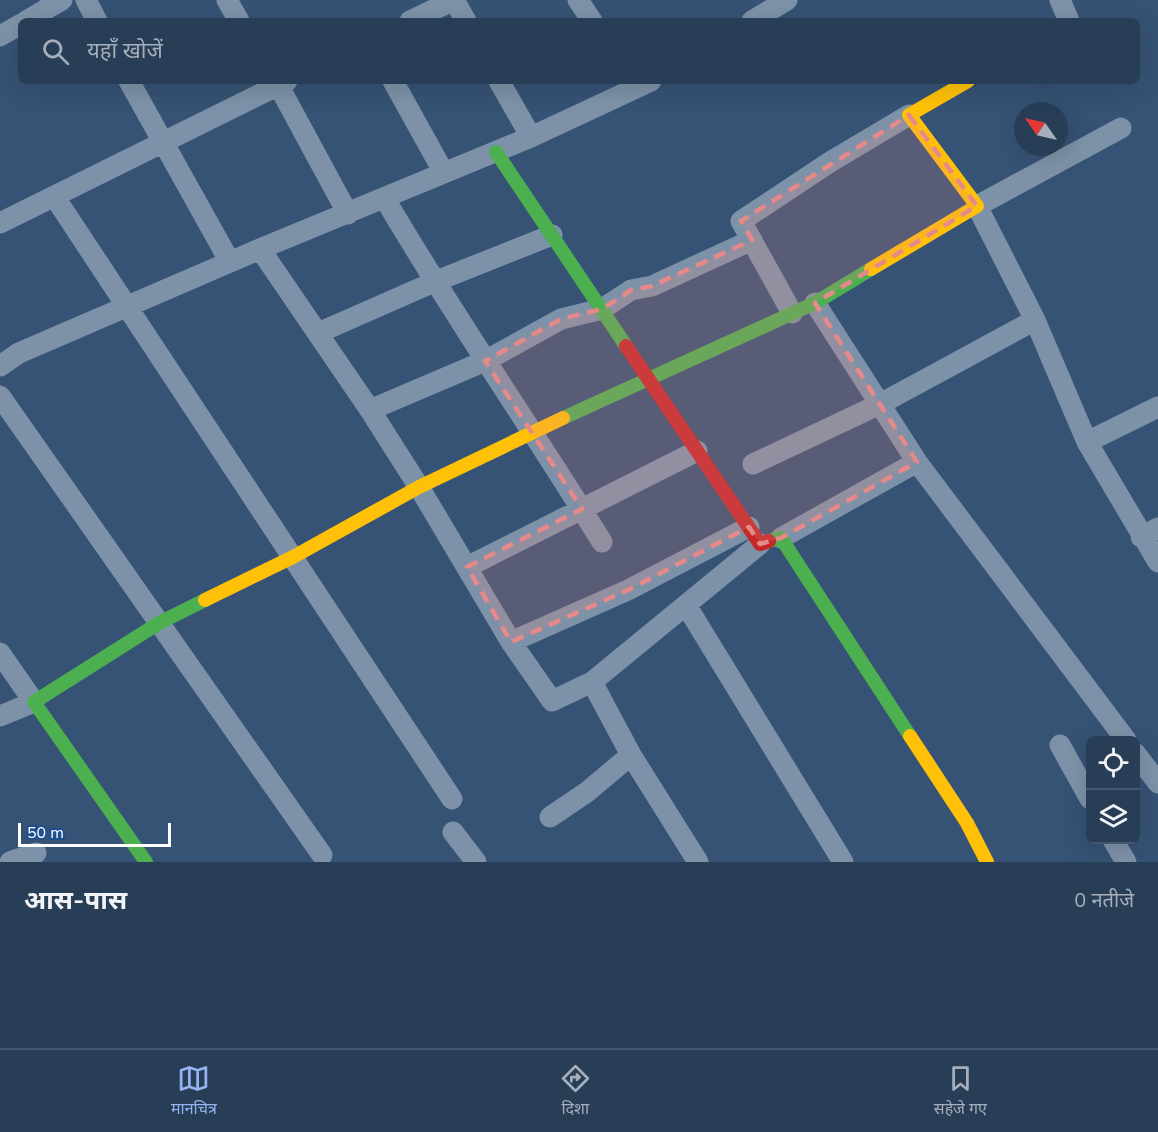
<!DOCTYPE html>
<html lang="hi">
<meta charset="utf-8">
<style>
body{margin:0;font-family:"Nunito Sans","Noto Sans Devanagari",sans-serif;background:#30455d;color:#f1f3f6}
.controls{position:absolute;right:18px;bottom:18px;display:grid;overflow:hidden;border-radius:9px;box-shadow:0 6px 24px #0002}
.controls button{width:54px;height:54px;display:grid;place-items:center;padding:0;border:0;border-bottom:2px solid #44576d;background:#283e57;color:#f1f3f6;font:30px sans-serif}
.compass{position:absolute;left:1014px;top:102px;width:54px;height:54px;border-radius:50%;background:#283e57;box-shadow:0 6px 24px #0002;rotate:304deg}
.scale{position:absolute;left:18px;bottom:15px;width:153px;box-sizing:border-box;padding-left:6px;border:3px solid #fff;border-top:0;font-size:16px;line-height:21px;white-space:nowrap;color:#fff;-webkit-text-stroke:4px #1b4f8f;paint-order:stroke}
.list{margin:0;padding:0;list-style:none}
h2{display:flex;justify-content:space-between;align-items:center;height:78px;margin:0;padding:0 24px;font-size:26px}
h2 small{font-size:20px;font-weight:400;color:#a5aeba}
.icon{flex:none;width:33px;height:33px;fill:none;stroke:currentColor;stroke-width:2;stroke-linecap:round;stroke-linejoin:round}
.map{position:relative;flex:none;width:1158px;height:862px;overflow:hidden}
.search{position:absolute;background:#283e57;box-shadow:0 6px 24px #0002;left:18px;right:18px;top:18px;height:66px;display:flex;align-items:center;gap:15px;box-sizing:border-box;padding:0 21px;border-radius:9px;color:#a5aeba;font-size:22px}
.sheet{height:186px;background:#283e57}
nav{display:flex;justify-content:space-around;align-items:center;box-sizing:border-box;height:84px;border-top:2px solid #44576d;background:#283e57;font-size:16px;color:#a5aeba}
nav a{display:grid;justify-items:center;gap:3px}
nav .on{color:#95b2f1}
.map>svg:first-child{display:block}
</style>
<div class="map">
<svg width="1158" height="862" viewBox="0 0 1158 862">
<rect width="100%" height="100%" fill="#365274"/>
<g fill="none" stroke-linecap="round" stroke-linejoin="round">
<path stroke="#7d92a8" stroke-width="21" d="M 86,0 L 97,21
M 227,0 L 239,21
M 454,0 L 466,21
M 578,0 L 592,21
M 1060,0 L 1069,21
M 26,21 L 62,0
M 410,21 L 454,0
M 752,21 L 787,0
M 0,36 L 21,24
M 129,81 L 230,262
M 276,81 L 348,214
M 393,81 L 444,173
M 499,81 L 531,137
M 1121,128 L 977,206 L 1035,320 L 1087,442 L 1158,562
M 54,196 L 452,799
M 385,199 C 453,315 531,427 602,542
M 0,223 L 287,81
M 260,249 L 370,410 L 419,487 L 511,642 L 552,701 L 592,682 L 631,755 L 698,862
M 815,303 L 917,462
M 792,313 L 741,221 L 830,162 L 909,115
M 318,333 L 434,282 L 552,235
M 0,366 L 19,353 L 260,249 L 531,137 L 651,81
M 0,396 L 322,855
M 370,410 L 485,361 L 561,319 L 602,309 L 631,290 L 652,286 L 752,240
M 1087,442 L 1158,407
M 753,464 L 880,404 L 1035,320
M 1141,537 L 1158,528
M 781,538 L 917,462 L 1126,740
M 467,567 L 697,451
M 686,605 L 843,862
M 511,642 L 628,590 L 749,527
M 0,653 L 34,702 L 0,716
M 592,682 L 760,544
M 1060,745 L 1090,799
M 1136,754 L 1158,783
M 550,817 L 587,792 L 631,755
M 453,832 L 476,862
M 1113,840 L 1126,862
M 10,862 L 36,853"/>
<path stroke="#4caf50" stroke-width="14" d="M 496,152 L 626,346
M 563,418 L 815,303 L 871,269
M 769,541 L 781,538 L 910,736
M 146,862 L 34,702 L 159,623 L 205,600"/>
<path stroke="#ffc107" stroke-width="14" d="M 871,269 L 977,206 L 909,115 L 968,81
M 205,600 L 293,557 L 419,487 L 563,418
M 910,736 L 967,823 L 987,862"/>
<path stroke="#c62828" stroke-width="14" d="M 626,346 L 760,544 L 769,541"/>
</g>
<path fill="#e88989" fill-opacity="0.2" stroke="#e88989" stroke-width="4.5" stroke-dasharray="12 8" stroke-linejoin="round" d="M 909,115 L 977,206 L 815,303 L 917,462 L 781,538 L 760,544 L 749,527 L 628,590 L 511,642 L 467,567 L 582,509 L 485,361 L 561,319 L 602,309 L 631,290 L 652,286 L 752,240 L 741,221 Z"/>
</svg>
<div class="controls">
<button><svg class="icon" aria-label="locate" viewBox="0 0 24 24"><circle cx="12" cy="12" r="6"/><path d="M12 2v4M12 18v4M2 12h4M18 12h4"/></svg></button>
<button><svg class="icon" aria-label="layers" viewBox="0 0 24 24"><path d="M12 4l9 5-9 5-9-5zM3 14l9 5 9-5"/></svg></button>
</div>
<svg class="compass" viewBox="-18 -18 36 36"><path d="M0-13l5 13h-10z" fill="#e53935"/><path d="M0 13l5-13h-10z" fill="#a5aeba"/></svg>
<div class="scale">50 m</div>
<div class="search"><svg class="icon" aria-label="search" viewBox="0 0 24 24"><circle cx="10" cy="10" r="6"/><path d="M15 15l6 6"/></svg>यहाँ खोजें</div>
</div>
<section class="sheet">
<h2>आस-पास<small>0 नतीजे</small></h2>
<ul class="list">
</ul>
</section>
<nav>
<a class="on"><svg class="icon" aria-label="map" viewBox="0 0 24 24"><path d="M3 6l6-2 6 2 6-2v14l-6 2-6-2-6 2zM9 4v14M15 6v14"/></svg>मानचित्र</a>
<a><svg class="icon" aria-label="directions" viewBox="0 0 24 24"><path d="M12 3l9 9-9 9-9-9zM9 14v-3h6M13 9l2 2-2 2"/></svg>दिशा</a>
<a><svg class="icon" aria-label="saved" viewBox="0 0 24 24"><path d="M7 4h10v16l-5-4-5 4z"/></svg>सहेजे गए</a>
</nav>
